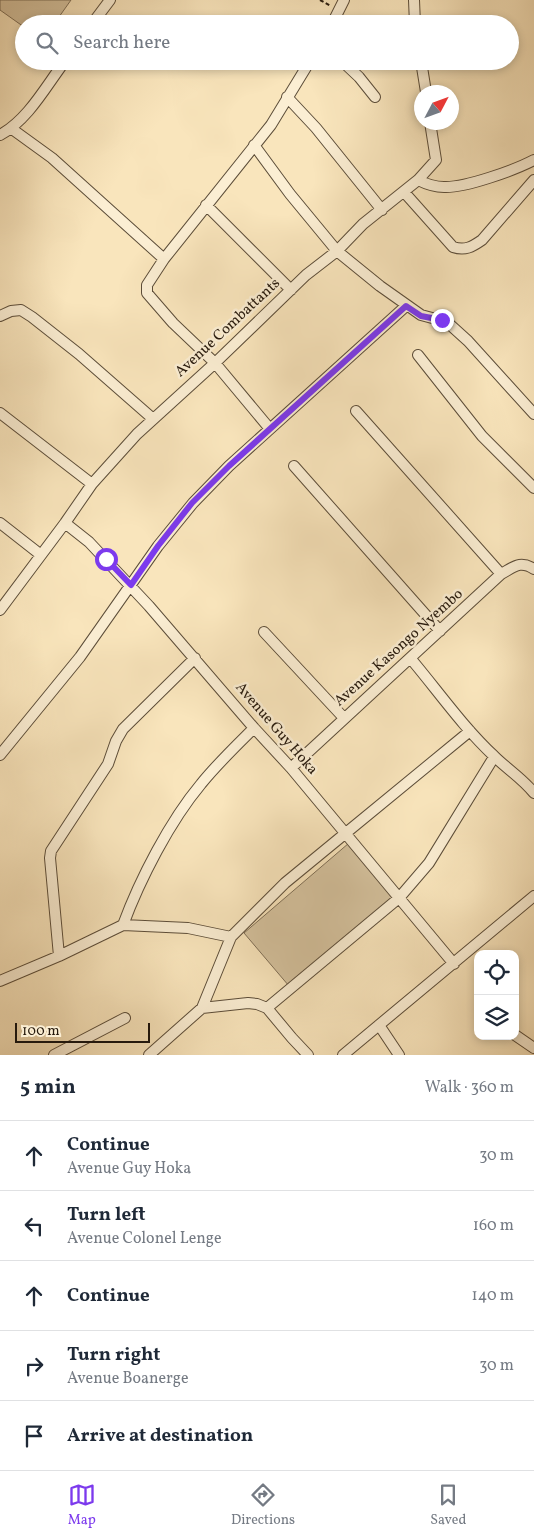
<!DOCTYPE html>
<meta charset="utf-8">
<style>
body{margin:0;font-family:Vollkorn,serif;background:#f6f6f7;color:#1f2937}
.controls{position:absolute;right:15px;bottom:15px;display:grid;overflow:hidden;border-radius:10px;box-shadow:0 2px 8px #0003}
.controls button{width:45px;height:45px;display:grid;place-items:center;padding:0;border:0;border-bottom:1px solid #e0e1e3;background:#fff;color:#1f2937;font:25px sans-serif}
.compass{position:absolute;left:414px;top:85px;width:45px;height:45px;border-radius:50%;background:#fff;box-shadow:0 2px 8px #0003;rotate:49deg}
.scale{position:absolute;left:15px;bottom:12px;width:135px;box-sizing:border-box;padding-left:5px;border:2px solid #271a0d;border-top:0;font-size:14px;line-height:18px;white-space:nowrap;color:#271a0d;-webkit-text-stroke:4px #fbeed3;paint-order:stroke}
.stop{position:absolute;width:15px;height:15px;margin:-11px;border:4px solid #7c3aed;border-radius:50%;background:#fff}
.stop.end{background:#7c3aed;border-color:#fff;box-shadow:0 1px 5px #0008}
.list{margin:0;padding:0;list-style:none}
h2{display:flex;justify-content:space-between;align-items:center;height:65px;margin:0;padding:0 20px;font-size:21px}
h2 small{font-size:16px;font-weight:400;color:#747a83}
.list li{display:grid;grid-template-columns:32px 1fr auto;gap:15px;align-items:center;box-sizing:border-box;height:70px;padding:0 20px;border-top:1px solid #e0e1e3}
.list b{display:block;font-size:19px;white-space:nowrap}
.list p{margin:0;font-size:16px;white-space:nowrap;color:#747a83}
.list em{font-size:16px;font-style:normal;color:#747a83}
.icon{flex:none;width:28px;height:28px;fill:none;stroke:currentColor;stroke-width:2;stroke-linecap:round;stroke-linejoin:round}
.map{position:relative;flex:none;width:534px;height:1055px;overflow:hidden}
.search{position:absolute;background:#fff;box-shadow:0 2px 8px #0003;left:15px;right:15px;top:15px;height:55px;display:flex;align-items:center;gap:12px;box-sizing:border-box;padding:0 18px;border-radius:28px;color:#747a83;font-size:19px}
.sheet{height:415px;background:#fff}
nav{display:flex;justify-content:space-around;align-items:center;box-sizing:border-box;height:70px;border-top:1px solid #e0e1e3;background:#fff;font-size:14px;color:#747a83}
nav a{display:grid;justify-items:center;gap:2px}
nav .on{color:#7c3aed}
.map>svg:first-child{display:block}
</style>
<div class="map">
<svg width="534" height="1055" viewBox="0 0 534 1055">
<rect width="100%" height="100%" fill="#f9e5bc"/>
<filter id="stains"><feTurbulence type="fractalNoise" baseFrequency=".004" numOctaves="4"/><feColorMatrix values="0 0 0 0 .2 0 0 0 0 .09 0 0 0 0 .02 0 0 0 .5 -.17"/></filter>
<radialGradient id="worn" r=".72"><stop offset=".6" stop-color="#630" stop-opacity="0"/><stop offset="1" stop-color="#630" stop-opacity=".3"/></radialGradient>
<path fill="#d5c29e" stroke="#7e6e56" d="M 0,0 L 71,0 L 54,24 L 24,24 L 24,27 L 0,10 Z
M 349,843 L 394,896 L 289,986 L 244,933 Z"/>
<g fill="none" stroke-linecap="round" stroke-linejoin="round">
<defs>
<path id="minor" d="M 414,0 L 415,24
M 92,24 L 110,0
M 332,24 L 344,0
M 342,61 L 359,77 L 375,97
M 421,61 L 426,92
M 287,97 L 316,128 L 382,210
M 12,129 L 52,158 L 164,259
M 0,135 C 28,120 46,86 65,61
M 254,145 L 290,194 L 337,251 L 380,286 L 421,315 L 447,322 L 468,341 L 534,414
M 418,180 L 436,160 L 430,122
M 404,192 L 453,247 C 465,251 472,247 482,240 L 534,180
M 206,205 L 291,290
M 0,316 L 11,311 L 21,310 L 32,317 L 79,354 L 152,418
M 418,355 L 482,436 L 534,488
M 356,411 L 501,574
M 0,413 L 92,484
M 270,429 L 215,363 L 173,323 L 147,293 L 147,285 L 164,259 L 271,125 L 310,61
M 294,466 L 440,631
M 0,523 L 41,555
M 65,523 L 89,542 L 149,606 L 254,728 L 291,768 L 454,964
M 0,610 L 65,523 L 92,484 L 137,434 L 215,363 L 306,275 L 337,251 L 363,224 L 418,180 C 426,184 434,187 444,187 C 465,188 515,170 534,160
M 264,632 L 344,718
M 411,659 C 438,691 463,727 494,756 C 507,769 522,778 534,793
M 0,755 L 80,657 L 158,546 L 193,503 L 229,466 L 406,306
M 291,768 L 501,574 C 514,567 520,560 534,569
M 123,925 L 188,928 L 231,937
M 59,956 L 50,858 L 51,851 L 108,764 L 116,741 L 123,729 L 195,658
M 0,981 L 59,956 L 123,925 C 140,879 170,821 201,784 C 217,764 236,746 254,728
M 202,1008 L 231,937 L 285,883 L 470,731
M 267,1008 L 399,898 L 429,863 L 494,757
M 379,1025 L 399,1055
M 515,1035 L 534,1048
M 54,1055 L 125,1018
M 149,1055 L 202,1008 L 248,1003 L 257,1004 L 267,1008 L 292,1038 L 308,1055
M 343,1055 L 534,896"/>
</defs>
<use href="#minor" stroke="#5c4d39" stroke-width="12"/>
<path stroke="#271a0d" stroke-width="2" stroke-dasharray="4 2.5" stroke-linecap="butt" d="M 320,0 L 331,6"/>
<use href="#minor" stroke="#fbeed3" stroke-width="10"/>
</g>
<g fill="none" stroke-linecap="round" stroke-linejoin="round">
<path stroke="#7c3aed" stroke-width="6" d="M 106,559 L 131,585 L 158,546 L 192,503 L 229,466 L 406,306 L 421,316 L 442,320"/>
</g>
<g text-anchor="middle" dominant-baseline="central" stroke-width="5" stroke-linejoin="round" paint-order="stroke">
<g font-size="15" fill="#271a0d" stroke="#fbeed3">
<text transform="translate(228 328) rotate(-43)">Avenue Combattants</text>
<text transform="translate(399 648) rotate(-42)">Avenue Kasongo Nyembo</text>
<text transform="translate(276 729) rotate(49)">Avenue Guy Hoka</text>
</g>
</g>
<rect width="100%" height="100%" filter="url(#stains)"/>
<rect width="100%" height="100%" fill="url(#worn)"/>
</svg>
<div class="controls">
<button><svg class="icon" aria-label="locate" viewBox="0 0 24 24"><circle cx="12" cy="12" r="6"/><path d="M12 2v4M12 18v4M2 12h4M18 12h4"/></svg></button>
<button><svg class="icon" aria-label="layers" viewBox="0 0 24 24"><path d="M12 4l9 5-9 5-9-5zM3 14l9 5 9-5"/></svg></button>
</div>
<svg class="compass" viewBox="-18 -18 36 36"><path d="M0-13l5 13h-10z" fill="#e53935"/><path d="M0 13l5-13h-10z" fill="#747a83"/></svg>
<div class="scale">100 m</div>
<div class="stop" style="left:106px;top:559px"></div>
<div class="stop end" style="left:442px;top:320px"></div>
<div class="search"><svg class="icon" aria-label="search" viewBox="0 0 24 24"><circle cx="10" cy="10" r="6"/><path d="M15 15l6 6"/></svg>Search here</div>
</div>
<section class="sheet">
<h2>5 min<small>Walk · 360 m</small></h2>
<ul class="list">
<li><svg class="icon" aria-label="ahead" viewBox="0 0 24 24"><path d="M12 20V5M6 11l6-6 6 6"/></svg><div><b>Continue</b><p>Avenue Guy Hoka</p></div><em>30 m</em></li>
<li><svg class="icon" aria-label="left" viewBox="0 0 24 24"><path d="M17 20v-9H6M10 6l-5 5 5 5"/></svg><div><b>Turn left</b><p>Avenue Colonel Lenge</p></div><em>160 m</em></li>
<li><svg class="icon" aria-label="ahead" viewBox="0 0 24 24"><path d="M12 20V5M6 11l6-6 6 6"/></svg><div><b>Continue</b></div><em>140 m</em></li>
<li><svg class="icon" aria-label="right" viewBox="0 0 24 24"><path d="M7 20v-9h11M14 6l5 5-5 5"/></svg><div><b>Turn right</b><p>Avenue Boanerge</p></div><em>30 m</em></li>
<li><svg class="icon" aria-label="arrive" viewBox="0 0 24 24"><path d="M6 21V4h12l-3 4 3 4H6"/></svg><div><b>Arrive at destination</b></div></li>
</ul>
</section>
<nav>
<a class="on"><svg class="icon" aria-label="map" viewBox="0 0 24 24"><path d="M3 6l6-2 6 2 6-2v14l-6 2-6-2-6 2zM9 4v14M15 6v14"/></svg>Map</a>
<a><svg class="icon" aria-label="directions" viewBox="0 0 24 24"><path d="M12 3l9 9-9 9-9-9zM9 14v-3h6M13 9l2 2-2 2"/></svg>Directions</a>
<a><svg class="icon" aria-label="saved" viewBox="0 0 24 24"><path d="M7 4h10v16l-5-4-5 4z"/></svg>Saved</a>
</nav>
